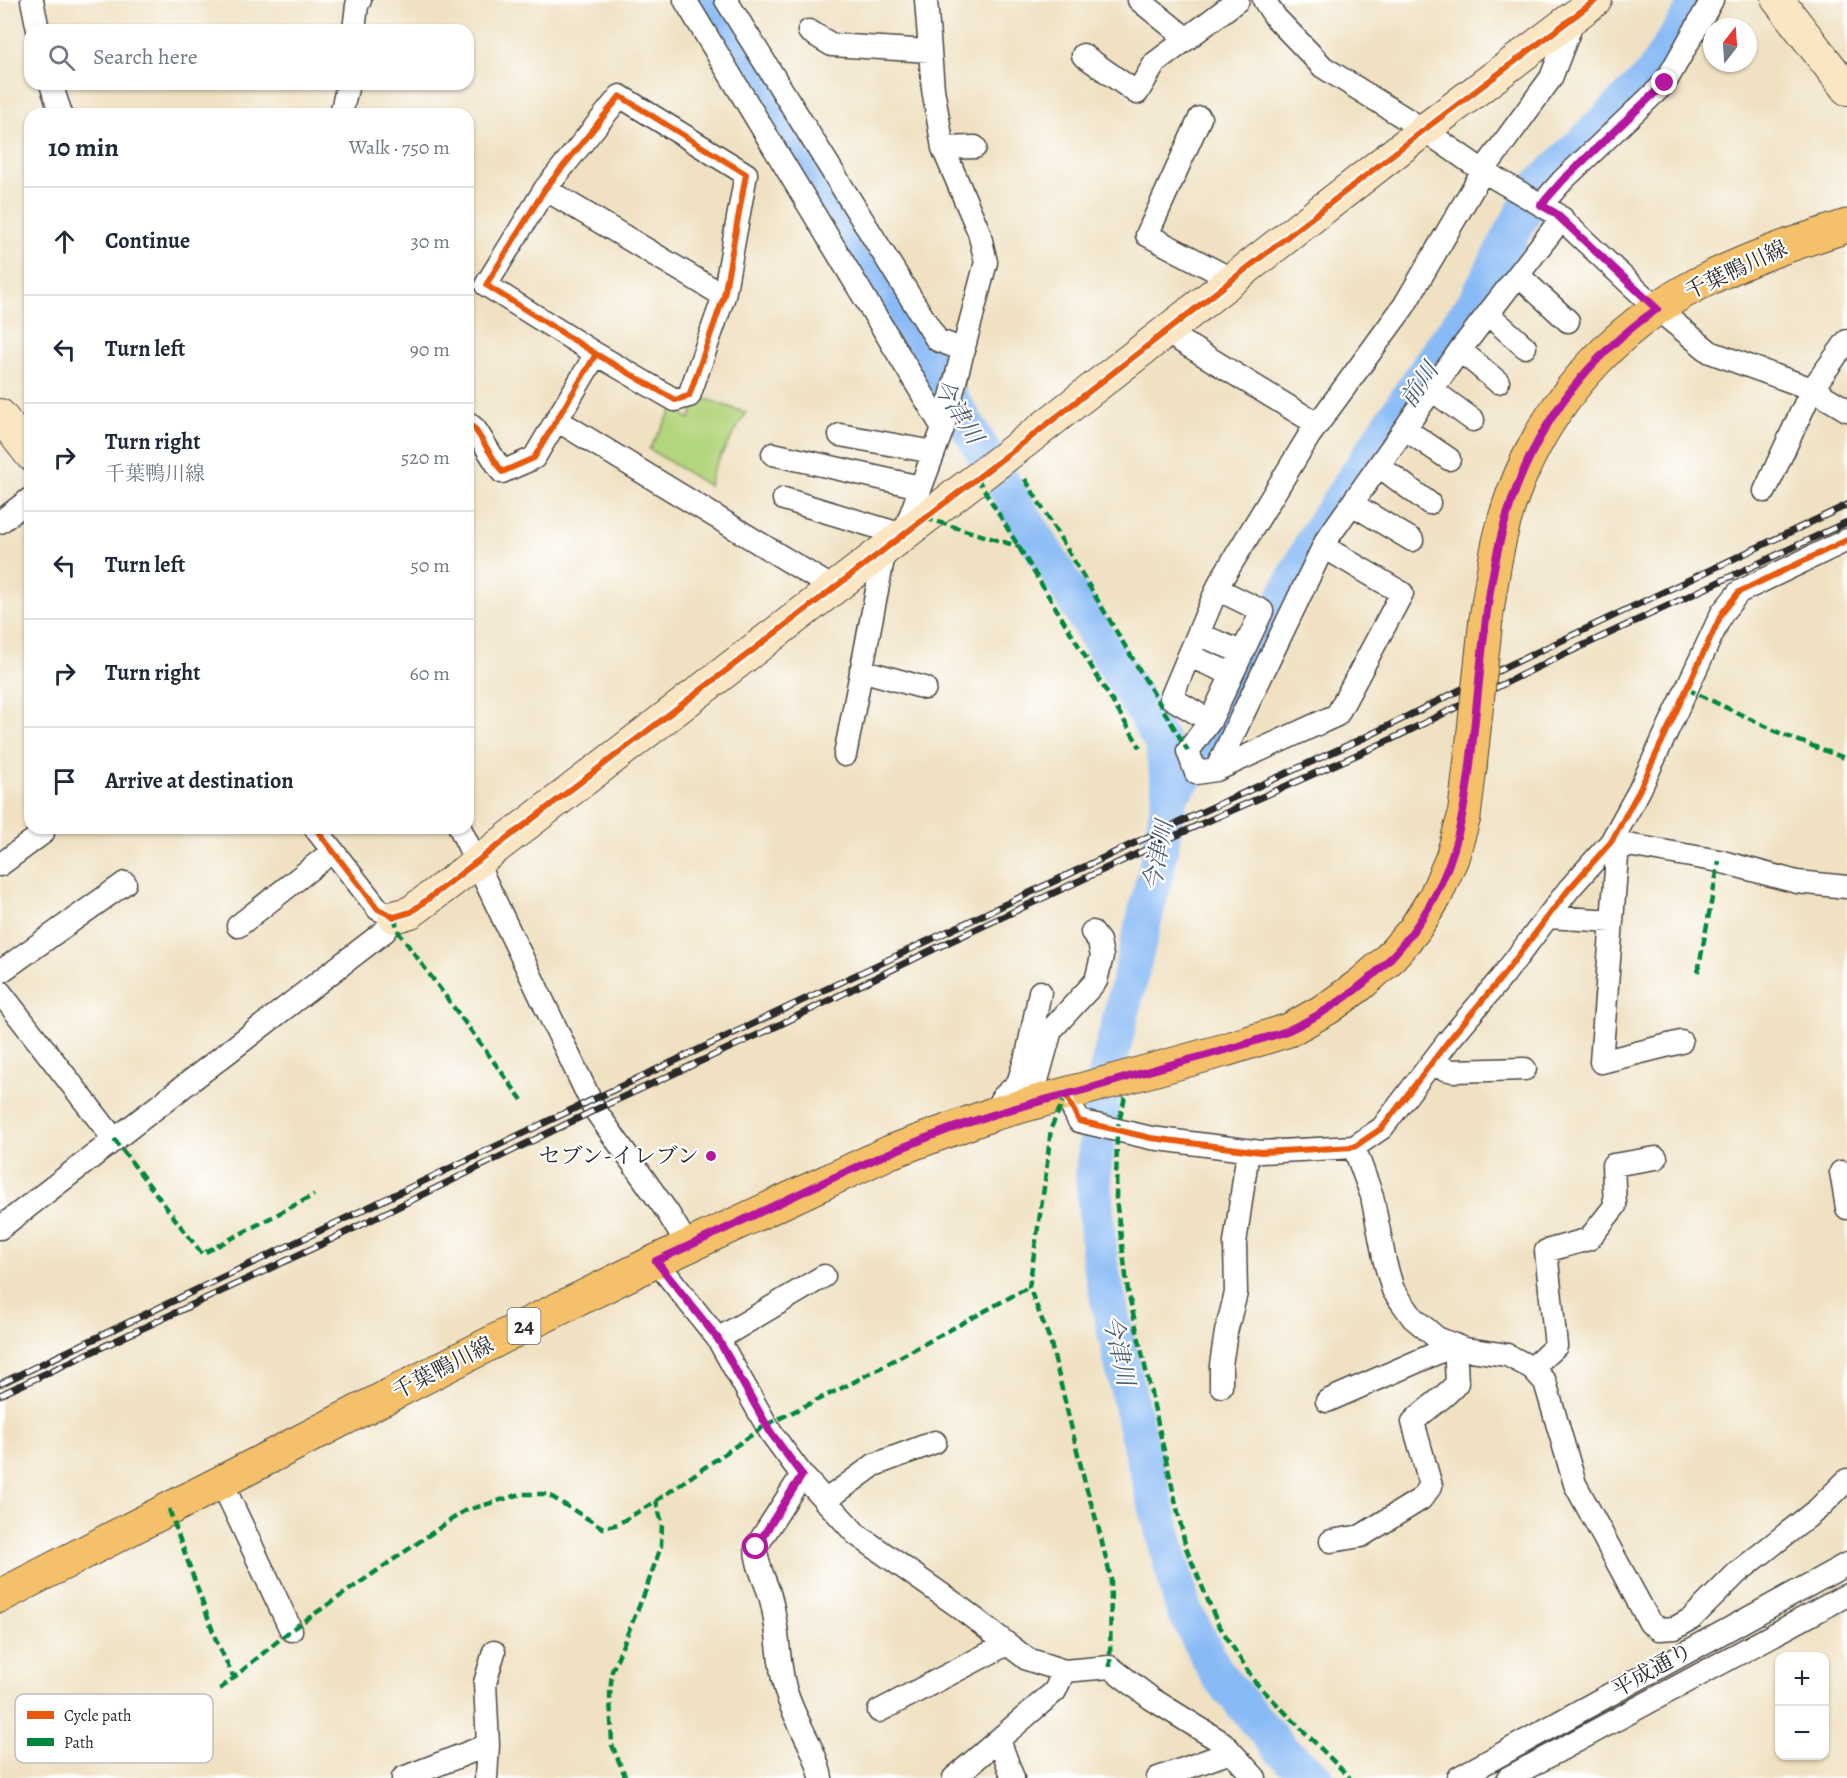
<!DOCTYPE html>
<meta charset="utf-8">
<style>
body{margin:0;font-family:Alegreya,"Noto Serif JP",serif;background:#f2f2f3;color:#1f2937}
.controls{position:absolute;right:18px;bottom:18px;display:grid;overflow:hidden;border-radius:12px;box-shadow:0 2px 4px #0004}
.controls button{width:54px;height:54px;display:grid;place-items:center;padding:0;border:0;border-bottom:2px solid #e0e1e3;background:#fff;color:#1f2937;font:30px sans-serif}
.compass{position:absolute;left:1703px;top:18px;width:54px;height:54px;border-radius:50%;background:#fff;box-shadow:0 2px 4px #0004;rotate:17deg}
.stop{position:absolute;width:18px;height:18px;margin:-14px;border:4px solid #b5179e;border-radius:50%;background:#fff}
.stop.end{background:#b5179e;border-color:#fff;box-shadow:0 2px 6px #0008}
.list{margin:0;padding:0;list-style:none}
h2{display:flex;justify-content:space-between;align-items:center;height:78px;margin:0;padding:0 24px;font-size:26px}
h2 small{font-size:20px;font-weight:400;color:#747a83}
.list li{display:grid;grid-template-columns:39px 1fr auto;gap:18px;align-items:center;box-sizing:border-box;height:108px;padding:0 24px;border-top:2px solid #e0e1e3}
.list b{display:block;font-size:22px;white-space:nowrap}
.list p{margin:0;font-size:20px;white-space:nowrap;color:#747a83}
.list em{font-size:20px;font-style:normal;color:#747a83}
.icon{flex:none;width:33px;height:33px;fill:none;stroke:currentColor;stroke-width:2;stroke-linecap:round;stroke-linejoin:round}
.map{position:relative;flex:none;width:1847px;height:1778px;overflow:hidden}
.search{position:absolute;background:#fff;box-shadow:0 2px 4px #0004;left:24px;top:24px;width:450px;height:66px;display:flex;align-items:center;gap:15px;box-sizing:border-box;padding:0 21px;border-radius:18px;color:#747a83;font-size:22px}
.panel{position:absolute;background:#fff;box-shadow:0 2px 4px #0004;left:24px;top:108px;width:450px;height:726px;border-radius:18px}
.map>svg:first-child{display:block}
</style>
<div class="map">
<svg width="1847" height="1778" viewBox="0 0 1847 1778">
<rect width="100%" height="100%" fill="#fff"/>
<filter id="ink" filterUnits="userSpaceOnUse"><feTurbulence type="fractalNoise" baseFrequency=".0167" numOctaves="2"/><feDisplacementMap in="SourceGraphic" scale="12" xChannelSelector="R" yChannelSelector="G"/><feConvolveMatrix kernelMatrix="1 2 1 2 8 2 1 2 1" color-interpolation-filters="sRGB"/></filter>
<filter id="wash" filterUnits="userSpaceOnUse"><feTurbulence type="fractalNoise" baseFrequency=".008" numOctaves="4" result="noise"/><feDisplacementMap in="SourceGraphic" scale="24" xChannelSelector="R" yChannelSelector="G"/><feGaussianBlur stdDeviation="1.35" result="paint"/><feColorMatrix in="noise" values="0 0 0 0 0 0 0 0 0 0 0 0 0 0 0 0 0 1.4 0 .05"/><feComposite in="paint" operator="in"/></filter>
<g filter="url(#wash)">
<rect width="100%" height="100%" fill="#f0e1c2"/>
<path fill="#b3d57d" stroke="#6f8054" stroke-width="1.5" d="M 698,396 L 746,413 L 713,469 L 709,486 L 649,449 L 673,409 L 690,419 Z"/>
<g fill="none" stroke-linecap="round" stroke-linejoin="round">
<path stroke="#88baf5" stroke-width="36" d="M 705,0 L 1162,742 L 1170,794 L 1156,871 L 1104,1084 L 1093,1173 L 1100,1262 L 1138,1436 L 1183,1608 L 1217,1674 L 1282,1751 L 1315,1778
M 1171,793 L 1207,751 L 1316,536 L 1442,347 L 1474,304 L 1536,189 L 1651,76 L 1700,0"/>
</g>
</g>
<g filter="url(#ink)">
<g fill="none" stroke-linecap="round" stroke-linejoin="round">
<defs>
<path id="street" d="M 32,0 L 38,30
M 685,0 L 943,428
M 726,0 L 937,340 L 964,350
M 1139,0 L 1187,39
M 1264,0 L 1275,17 L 1323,67 L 1424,130 L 1483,171 L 1555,213 L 1657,309 L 1710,352 L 1812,389 L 1847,410
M 354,30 L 357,5 L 360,0
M 809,31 L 832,45 L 930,51
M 1083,55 L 1137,93 L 1155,63 L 1238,0
M 51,84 L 61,114
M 341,114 L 348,84
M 1200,118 L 1147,235 L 1233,280
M 943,148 L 975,147
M 545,189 L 724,296
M 1541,205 L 1563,180 L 1665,83 L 1712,0
M 1518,275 L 1568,321
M 1488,314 L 1525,347
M 1166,332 L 1317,424
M 1460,350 L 1498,382
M 1432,390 L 1473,420
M 557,420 L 833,588
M 468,423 L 475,429 L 502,472 L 534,458 L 596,354 L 486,285 L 545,189 L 620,96 L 746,174 L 724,296 L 689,396 L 675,400 L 596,354
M 1405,429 L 1449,459
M 840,435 L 933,452
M 773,454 L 920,487
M 1379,466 L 1429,503
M 1765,491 L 1812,389 L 1847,341
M 784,499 L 903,535 L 943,428 L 986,262 L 979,232 L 943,148 L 933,89 L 926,0
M 1352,504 L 1412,540
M 0,522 L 30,499
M 1217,589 L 1262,611 L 1210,721 L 1188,751 L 1196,773 L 1216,770 L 1337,715 L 1402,593 L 1324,547
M 1198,634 L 1241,652
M 1189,656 L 1232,674
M 861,670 L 925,688
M 1210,721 L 1171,698 L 1220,582 L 1309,436 L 1404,306 L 1483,171 L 1551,78 L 1575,16
M 845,755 L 885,549
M 1216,770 L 1327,539 L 1460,350 L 1562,218
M 460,828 L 595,1110 L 668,1213 L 688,1246
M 1611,842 L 1719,861 L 1797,882 L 1847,887
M 1618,844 L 1601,1062 L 1681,1042
M 0,865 L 43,833
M 1549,917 L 1612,921
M 238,926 L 333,851
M 0,972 L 125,883
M 0,992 L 114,1139
M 1430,1065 L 1453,1071 L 1525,1069
M 1066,1095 L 1079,1121 L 1151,1138 L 1261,1152 L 1354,1147 L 1382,1128 L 1449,1040 L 1502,977 L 1569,889 L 1611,842 L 1639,791 L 1722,613 L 1739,592 L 1847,540
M 1031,1102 L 1051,1030 L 1096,981 L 1102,956 L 1099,941 L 1092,932
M 993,1114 L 1002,1098 L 1018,1083 L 1028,1051 L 1040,992
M 1354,1147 L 1372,1196 L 1385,1262 L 1393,1290 L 1413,1318 L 1437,1338 L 1464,1349 L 1507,1355 L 1532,1368 L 1545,1382 L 1575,1484 L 1650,1623 L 1659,1629 L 1675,1628 L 1691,1619 L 1737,1573 L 1819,1508 L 1847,1480
M 1841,1172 L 1847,1208
M 0,1228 L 385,931 L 394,917 L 378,909 L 315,828
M 656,1261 L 718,1339 L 771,1433 L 802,1475 L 856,1534 L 958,1606 L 1027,1659 L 1064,1671 L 1110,1667 L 1152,1699 L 1223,1743 L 1255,1778
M 718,1339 L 824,1276
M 1532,1368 L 1556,1346 L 1546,1251 L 1589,1239 L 1615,1206 L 1613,1165 L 1656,1158
M 1221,1386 L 1221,1365 L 1226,1332 L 1236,1293 L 1235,1243 L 1248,1151
M 1327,1401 L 1455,1345 L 1457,1383 C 1444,1399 1427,1407 1413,1422 L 1431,1486 L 1421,1499 L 1361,1536 L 1331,1541
M 802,1475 L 756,1547 C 756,1565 765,1579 770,1596 C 779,1626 777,1658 785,1688 C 793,1719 815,1746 821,1778
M 221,1481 L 291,1630
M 825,1501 L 874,1465 L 935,1442
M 879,1711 L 1007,1644
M 999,1740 L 1013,1778
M 403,1778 L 488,1745
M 486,1778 L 488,1745 L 485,1683 L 494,1652
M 954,1778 L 1055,1691 L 1064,1671
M 1158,1778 L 1231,1752
M 1458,1778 L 1847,1564
M 1508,1778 L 1847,1595"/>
<path id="secondary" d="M 1778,0 L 1847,89
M 0,415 L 30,454
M 394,917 L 411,912 L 476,863 L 1027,440 L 1424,130 L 1596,0"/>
<path id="primary" d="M 1486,619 C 1492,577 1498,534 1513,494 C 1546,404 1613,328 1698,284 C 1746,259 1797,242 1847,226
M 0,1596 L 522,1327 L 656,1261 L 890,1152 L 993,1114 L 1225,1050 L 1289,1030 L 1328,1008 L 1361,984 L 1387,961 L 1414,930 L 1435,897 L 1452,858 L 1464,817 L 1470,767"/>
</defs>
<use href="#street" stroke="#494642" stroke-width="25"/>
<use href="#secondary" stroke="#494642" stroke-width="34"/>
<use href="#primary" stroke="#494642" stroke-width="35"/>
<use href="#street" stroke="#fff" stroke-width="22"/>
<use href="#secondary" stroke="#fbe6c3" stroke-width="32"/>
<use href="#primary" stroke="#f4c16a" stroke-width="33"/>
<defs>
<path id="rail" d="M 0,1384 L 590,1101 L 1141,840 L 1370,735 L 1512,664 L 1847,505
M 0,1395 L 326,1242 L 595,1110 L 777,1026 L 934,949 L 1192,828 L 1390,740 L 1548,662 L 1847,522"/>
</defs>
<use href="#rail" stroke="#2b2b2b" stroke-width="7"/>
<use href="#rail" stroke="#fff" stroke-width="4.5" stroke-dasharray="14" stroke-linecap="butt"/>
<defs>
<path id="primary-bridge" d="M 1470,767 L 1486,619"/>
</defs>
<use href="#primary-bridge" stroke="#494642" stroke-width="35" stroke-linecap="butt"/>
<use href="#primary-bridge" stroke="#f4c16a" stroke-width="33"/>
<path stroke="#00873e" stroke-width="4.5" stroke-dasharray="9 4.5" stroke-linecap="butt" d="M 977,478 L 1140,747
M 1025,479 L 1188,751
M 925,518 L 1020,547
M 1687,689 L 1784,735 L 1847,759
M 394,917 L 399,933 L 522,1100
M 1698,972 L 1719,861
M 1066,1095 L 1051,1128 L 1045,1181 L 1029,1287 L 1050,1340 L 1085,1483 L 1098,1526 L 1111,1579 L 1110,1667
M 1125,1097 L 1117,1130 L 1116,1199 L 1128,1291 L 1186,1548 L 1217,1622 L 1255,1682 L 1350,1778
M 114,1139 L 202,1254 L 314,1195
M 169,1509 L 216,1640 L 234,1678
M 220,1689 L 291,1630 L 464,1511 L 521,1494 L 547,1494 L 603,1528 L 618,1524 L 656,1501 L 766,1425 L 852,1383 L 1029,1287
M 626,1778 L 612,1745 L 610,1695 L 612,1671 L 645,1592 L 661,1546 L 662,1523 L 656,1501"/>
<defs>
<path id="cycleway" d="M 468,423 L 475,429 L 502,472 L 534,458 L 596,354 L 486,285 L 545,189 L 620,96 L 746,174 L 724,296 L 689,396 L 675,400 L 596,354
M 315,828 L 378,909 L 394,917 L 411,912 L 1027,440 L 1424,130 L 1596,0
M 1066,1095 L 1079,1121 L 1151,1138 L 1261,1152 L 1354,1147 L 1382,1128 L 1449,1040 L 1502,977 L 1569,889 L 1611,842 L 1639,791 L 1722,613 L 1739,592 L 1847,540"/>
</defs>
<use href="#cycleway" stroke="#fff" stroke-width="10"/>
<use href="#cycleway" stroke="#e8590c" stroke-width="6"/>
</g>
</g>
<g fill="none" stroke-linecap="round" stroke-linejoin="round" filter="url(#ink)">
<path stroke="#b5179e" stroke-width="8" d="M 756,1547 L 802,1475 L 771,1433 L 718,1339 L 656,1261 C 754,1217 849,1166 950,1129 C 989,1115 1028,1104 1068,1094 C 1097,1087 1127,1077 1156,1069 C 1188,1060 1220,1052 1252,1042 C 1264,1038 1277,1035 1289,1030 C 1324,1014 1362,988 1389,960 C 1458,886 1465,816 1475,720 C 1488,599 1492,494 1569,393 C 1594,360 1622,333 1657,309 L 1555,213 L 1541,205 L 1563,180 L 1665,83"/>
</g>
<circle fill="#b5179e" stroke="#fff" stroke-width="2" cx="711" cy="1156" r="6"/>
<g text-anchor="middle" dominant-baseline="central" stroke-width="4.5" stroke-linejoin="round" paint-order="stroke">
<rect fill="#fff" stroke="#6b6b6b" stroke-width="1.5" x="507.5" y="1308" width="33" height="36" rx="4.5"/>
<g font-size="21" font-weight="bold" fill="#2b2b2b">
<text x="524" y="1326">24</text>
</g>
<g font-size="22" fill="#2b2b2b" stroke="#fff">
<text transform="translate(1736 270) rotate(-25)">千葉鴨川線</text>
<text transform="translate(443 1368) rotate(-27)">千葉鴨川線</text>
<text transform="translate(1652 1670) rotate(-29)">平成通り</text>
</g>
<g font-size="22" fill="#2b2b2b" stroke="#fff" text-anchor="end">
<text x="699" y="1156">セブン-イレブン</text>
</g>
<g font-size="24" font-style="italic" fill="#4c5d72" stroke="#fff">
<text transform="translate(1419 385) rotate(-56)">前川</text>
<text transform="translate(958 411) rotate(58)">今津川</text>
<text transform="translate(1158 856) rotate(-79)">今津川</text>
<text transform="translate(1119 1350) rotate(78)">今津川</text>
</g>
</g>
<rect x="15" y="1694" width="198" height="69" rx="9" fill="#fff" stroke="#bfbfbf" stroke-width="1.5"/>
<rect x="27" y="1711" width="27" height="8" fill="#e8590c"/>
<rect x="27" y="1738" width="27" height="8" fill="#00873e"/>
<g font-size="16" fill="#2b2b2b">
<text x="64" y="1721">Cycle path</text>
<text x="64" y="1748">Path</text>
</g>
</svg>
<div class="controls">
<button>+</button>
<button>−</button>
</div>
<svg class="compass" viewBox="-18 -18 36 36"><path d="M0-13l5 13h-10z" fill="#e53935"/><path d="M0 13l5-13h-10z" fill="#747a83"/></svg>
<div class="stop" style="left:756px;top:1547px"></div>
<div class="stop end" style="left:1665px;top:83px"></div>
<div class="search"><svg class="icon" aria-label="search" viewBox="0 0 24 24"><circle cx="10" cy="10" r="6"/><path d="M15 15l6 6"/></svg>Search here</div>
<section class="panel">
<h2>10 min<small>Walk · 750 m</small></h2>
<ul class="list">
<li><svg class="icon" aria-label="ahead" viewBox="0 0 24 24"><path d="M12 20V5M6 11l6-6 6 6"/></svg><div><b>Continue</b></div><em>30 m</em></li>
<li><svg class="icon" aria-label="left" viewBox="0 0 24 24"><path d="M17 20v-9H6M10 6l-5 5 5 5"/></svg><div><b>Turn left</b></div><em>90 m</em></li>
<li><svg class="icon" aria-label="right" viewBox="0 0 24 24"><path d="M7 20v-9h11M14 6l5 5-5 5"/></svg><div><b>Turn right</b><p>千葉鴨川線</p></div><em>520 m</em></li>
<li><svg class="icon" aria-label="left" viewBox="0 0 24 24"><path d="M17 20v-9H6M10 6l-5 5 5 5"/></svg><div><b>Turn left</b></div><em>50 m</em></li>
<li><svg class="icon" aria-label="right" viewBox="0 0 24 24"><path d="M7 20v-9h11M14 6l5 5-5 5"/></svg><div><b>Turn right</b></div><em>60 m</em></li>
<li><svg class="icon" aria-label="arrive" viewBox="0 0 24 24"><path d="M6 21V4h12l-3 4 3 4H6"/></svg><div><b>Arrive at destination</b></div></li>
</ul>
</section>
</div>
